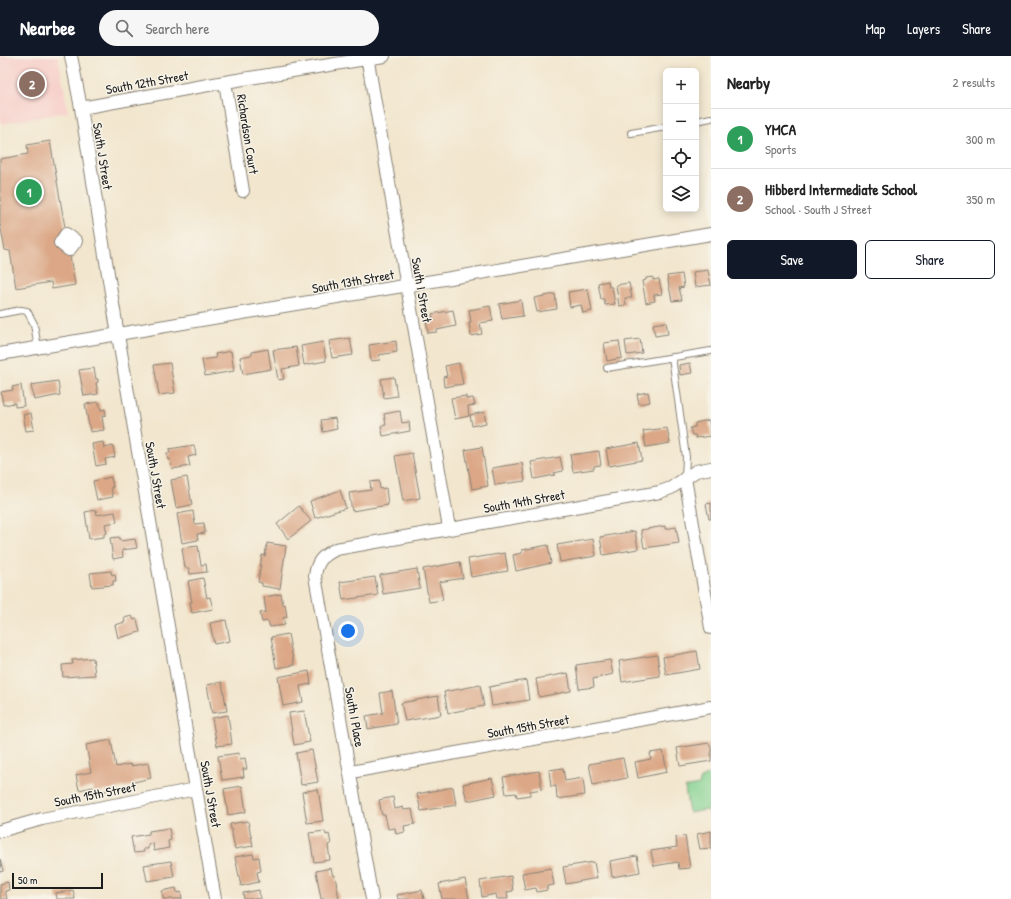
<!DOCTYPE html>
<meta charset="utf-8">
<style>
body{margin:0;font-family:"Patrick Hand",sans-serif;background:#f6f6f6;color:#222}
.controls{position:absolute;right:12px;top:12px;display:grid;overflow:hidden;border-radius:6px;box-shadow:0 2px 10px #0003}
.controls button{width:36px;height:36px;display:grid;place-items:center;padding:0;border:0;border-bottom:1px solid #e0e0e0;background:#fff;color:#222;font:20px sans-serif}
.scale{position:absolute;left:12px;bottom:10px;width:91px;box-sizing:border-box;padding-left:4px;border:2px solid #1c1c1c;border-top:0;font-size:11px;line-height:14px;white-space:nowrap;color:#1c1c1c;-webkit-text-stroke:3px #f7f3e8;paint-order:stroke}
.you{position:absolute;left:348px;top:575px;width:14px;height:14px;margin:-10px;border:3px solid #fff;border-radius:50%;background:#1a73e8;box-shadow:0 0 0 6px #1a73e833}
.badge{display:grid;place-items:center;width:26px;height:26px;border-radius:50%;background:#111827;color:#fff;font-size:13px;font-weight:700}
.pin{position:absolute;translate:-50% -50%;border:2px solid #fff;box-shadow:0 1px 4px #0006}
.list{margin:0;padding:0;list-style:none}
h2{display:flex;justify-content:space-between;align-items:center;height:52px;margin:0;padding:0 16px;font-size:17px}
h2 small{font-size:13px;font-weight:400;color:#767676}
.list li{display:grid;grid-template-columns:26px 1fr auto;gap:12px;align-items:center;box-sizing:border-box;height:60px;padding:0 16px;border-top:1px solid #e0e0e0}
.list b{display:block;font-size:15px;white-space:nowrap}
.list p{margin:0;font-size:13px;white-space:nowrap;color:#767676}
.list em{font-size:13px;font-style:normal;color:#767676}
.actions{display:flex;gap:8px;padding:12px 16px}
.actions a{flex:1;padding:9px 0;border:1px solid #111827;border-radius:6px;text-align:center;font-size:14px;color:#111827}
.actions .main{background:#111827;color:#fff}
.icon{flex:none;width:22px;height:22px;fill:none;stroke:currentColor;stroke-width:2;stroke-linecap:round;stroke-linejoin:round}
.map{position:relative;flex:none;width:711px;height:843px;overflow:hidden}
header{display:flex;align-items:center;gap:24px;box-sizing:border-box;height:56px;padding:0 20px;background:#111827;color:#fff}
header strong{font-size:19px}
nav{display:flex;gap:22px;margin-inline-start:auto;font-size:14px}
.search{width:280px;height:36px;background:#f6f6f6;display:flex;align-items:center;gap:10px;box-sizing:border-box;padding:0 14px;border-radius:22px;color:#767676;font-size:15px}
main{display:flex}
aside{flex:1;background:#fff}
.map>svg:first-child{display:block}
</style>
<header>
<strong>Nearbee</strong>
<div class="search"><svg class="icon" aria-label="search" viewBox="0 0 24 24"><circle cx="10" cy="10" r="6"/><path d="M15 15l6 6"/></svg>Search here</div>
<nav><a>Map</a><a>Layers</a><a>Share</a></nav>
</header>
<main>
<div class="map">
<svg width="711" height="843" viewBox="0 0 711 843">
<rect width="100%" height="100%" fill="#f7f3e8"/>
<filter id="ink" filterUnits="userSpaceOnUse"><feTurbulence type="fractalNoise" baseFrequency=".025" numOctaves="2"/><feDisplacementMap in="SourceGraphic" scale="8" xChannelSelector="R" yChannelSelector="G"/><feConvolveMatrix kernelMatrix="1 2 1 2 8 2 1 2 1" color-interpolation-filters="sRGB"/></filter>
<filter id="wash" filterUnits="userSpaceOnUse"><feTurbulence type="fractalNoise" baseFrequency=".012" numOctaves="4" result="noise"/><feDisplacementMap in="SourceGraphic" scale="16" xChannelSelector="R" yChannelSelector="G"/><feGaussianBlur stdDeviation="0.9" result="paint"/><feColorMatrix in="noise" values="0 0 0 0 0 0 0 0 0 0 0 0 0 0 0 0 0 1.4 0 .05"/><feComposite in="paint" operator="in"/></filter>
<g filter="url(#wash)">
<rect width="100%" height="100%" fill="#f2e6ce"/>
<path fill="#f7d0ca" d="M 0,0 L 58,0 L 68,56 L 0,68 Z"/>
<path fill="#85d291" stroke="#507756" d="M 711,719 L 711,761 L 710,756 L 706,754 L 689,757 L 685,732 L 699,729 L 701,723 L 705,720 Z"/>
<g id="blocks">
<path fill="#dba786" d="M 50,85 L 75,229 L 52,233 L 51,226 L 16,232 L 10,195 L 5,194 L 0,168 L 0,103 L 28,98 L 27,89 Z
M 708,214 L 711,229 L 695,231 L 693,216 Z
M 682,218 L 684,231 L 679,232 L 682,244 L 672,245 L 667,220 Z
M 653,221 L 653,224 L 659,223 L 662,238 L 654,239 L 655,245 L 646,247 L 642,225 L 646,224 L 646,222 Z
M 608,225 L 609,231 L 612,231 L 615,248 L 605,249 L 604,243 L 601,243 L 598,227 Z
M 629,227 L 632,242 L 625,242 L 626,249 L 619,250 L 616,229 Z
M 588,233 L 592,255 L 583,257 L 581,249 L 570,251 L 568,236 Z
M 555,238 L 557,253 L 537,256 L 534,242 Z
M 521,244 L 523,260 L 502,263 L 499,248 Z
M 490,250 L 493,265 L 480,267 L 482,278 L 471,280 L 469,267 L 471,267 L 469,254 Z
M 453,254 L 456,270 L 437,274 L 437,276 L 428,277 L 426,263 L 433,262 L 432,258 Z
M 666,266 L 668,278 L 655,280 L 653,268 Z
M 350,282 L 353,299 L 332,302 L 329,285 Z
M 640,283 L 642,297 L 627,299 L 625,285 Z
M 396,285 L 397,296 L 379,299 L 380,304 L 371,305 L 369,289 Z
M 619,285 L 622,302 L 607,305 L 604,287 Z
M 323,286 L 326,305 L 304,309 L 301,290 Z
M 296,291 L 299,310 L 282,313 L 284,323 L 278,324 L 273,294 Z
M 268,293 L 271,313 L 243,318 L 240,301 L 252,299 L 252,296 Z
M 231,295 L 234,315 L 205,320 L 202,304 L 216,302 L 215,298 Z
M 170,307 L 175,337 L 159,339 L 154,309 Z
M 459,307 L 463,328 L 444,331 L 443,321 L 447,320 L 445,310 Z
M 690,307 L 692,317 L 680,319 L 679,309 Z
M 94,312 L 96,323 L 98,323 L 98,326 L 96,327 L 98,338 L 84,340 L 79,314 Z
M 394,321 L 397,340 L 384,342 L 381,323 Z
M 58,325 L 60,339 L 34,344 L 31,329 Z
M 21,329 L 24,350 L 15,351 L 15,347 L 3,349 L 1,336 L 13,334 L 12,331 Z
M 648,336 L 650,346 L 639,348 L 637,338 Z
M 466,340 L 466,343 L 473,342 L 475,349 L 468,350 L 469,360 L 455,363 L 451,342 Z
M 99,346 L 101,354 L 105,353 L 106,359 L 102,360 L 104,374 L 90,376 L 85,348 Z
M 400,355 L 402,367 L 409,366 L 410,375 L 383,380 L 381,370 L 386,369 L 384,358 Z
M 484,356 L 486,367 L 472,370 L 470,359 Z
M 31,357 L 34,374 L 26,375 L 23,359 Z
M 335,362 L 337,373 L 323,376 L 321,364 Z
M 709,364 L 711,380 L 696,382 L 695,379 L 692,379 L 690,372 L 695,371 L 695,367 Z
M 667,372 L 670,387 L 646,391 L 643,375 Z
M 103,386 L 104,392 L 113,390 L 115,401 L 105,403 L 106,408 L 96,410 L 92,388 Z
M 639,387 L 642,404 L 609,410 L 606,393 Z
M 194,389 L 196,399 L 188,401 L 190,410 L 172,413 L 170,403 L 168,404 L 167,397 L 170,397 L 169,393 Z
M 482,391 L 488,430 L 472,433 L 465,394 Z
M 599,395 L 601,409 L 594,410 L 594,413 L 573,416 L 570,399 Z
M 412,397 L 420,442 L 403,445 L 395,400 Z
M 560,401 L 563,415 L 554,417 L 555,419 L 534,423 L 531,406 Z
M 522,407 L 525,425 L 495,429 L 492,412 Z
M 111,421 L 113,431 L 111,431 L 113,441 L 97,444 L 93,425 Z
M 187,421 L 192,449 L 176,452 L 171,424 Z
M 379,425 L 380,433 L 386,432 L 388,449 L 352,455 L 349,437 L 371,434 L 370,426 Z
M 340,434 L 346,452 L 315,462 L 310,445 Z
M 711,447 L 711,463 L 709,463 L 706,448 Z
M 299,450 L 311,465 L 288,483 L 277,468 Z
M 96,454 L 97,459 L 115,456 L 117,466 L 105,468 L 107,477 L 104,478 L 104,481 L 89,483 L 85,456 Z
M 193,455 L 195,468 L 204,467 L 205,477 L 197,478 L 198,484 L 182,487 L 177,458 Z
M 665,470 L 665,473 L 676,471 L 679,487 L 644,492 L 641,474 Z
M 635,475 L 638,493 L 603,499 L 600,481 Z
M 119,481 L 120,485 L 135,483 L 137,492 L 122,494 L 123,501 L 113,503 L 110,482 Z
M 593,483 L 596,500 L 560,506 L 557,489 Z
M 267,487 L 286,490 L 280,533 L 262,530 L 262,527 L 258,526 L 262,499 L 265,500 Z
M 548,489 L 551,507 L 516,515 L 513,499 L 522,497 L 522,494 Z
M 198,490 L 201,509 L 206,508 L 207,516 L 190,518 L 189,512 L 185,512 L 182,492 Z
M 505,497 L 508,515 L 471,521 L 468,503 Z
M 460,506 L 463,522 L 439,526 L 443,544 L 429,546 L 423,513 Z
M 417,513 L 420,532 L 383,538 L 380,519 Z
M 111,515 L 112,519 L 115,518 L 116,525 L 113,525 L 113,529 L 92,531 L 90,517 Z
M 375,521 L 378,539 L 343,544 L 340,526 Z
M 203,522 L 207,542 L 210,541 L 213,553 L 192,557 L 190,546 L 192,546 L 188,525 Z
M 281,538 L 283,549 L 285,548 L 287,561 L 283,562 L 285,569 L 270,571 L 268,565 L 262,566 L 260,557 L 266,556 L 264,541 Z
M 132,560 L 134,564 L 137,563 L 140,576 L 118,582 L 115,569 L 125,566 L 124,562 Z
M 226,564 L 230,585 L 214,588 L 210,567 Z
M 288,578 L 294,609 L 276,612 L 271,581 Z
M 697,595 L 700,613 L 666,619 L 663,601 Z
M 657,599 L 660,620 L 622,626 L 619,605 Z
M 93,602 L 95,619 L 63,621 L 62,609 L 73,608 L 72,604 Z
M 610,604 L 613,618 L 593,623 L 594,631 L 579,633 L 576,609 Z
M 309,615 L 311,628 L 300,630 L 303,646 L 283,650 L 278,621 Z
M 568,617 L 571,635 L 539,641 L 536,623 Z
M 526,624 L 529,644 L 492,650 L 489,631 Z
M 222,626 L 227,655 L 212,657 L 207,629 Z
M 480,629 L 484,650 L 448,657 L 444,636 Z
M 392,635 L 397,668 L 368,673 L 366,660 L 383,657 L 380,637 Z
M 438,640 L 441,659 L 405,665 L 401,647 Z
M 304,655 L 310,686 L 294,689 L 289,657 Z
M 228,659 L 232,688 L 217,690 L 212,662 Z
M 111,684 L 116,711 L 130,708 L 131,710 L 148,707 L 151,722 L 134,726 L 135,729 L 94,737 L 93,731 L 79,734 L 76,719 L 91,716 L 86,689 Z
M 709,687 L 711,691 L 711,705 L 680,710 L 677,692 Z
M 312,694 L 318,726 L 301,729 L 296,697 Z
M 663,695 L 667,716 L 638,722 L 635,706 L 651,703 L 650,697 Z
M 239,697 L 240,703 L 245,702 L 247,713 L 243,713 L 244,721 L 222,724 L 218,700 Z
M 623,702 L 627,722 L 593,729 L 589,708 Z
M 563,712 L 565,725 L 583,722 L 585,739 L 557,743 L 556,730 L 551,731 L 549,714 Z
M 539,715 L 542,733 L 530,735 L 530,739 L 517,741 L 516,737 L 506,738 L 503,721 Z
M 492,722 L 496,739 L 467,745 L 463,728 Z
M 242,730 L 246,756 L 228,759 L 224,733 Z
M 453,731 L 456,749 L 421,755 L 417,738 Z
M 318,733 L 323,765 L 307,767 L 302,736 Z
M 393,741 L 395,753 L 403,751 L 404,754 L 412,753 L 415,768 L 404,770 L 405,776 L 396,778 L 395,772 L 388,773 L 385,759 L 382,759 L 379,744 Z
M 248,765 L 253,790 L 235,793 L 230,768 Z
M 169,772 L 171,784 L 168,785 L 169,792 L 154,795 L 153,787 L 148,788 L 148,793 L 143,793 L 144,796 L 134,797 L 131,781 L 149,778 L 149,775 Z
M 325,775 L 326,779 L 329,778 L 331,788 L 328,789 L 330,804 L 314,806 L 309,777 Z
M 711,775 L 711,792 L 700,793 L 697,778 Z
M 685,780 L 690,812 L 679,813 L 678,806 L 654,810 L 651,795 L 677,791 L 676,781 Z
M 253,798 L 254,802 L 259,801 L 261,815 L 257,816 L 259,826 L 241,830 L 235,801 Z
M 637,800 L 640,816 L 612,821 L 610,805 Z
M 0,803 L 3,815 L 0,816 Z
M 171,805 L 174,821 L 147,825 L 144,809 Z
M 594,806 L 597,822 L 566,828 L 563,811 Z
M 331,812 L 333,820 L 335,819 L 339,843 L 321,843 L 316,815 Z
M 551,812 L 554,829 L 547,830 L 547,834 L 537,836 L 536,832 L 525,834 L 522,817 Z
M 511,820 L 513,835 L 507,836 L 508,843 L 497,843 L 496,838 L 482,841 L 480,825 Z
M 465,823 L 469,843 L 442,843 L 439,828 Z
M 8,826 L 9,834 L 5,835 L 7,843 L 0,843 L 0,828 Z
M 176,832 L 177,837 L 181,836 L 182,843 L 163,843 L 162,835 Z
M 73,834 L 75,843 L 57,843 L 56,837 Z
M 259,834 L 260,843 L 244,843 L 243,837 Z
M 422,834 L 424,843 L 398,843 L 397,839 Z"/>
</g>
</g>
<g filter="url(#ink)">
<use href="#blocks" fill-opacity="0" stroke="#878175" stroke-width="1"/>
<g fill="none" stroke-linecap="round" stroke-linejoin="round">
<defs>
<path id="lane" d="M 696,65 L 711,62
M 631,77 L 666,71
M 0,258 L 21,254 L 27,255 L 34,268 L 38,292
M 672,301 L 686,401 L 685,422
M 607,312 L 711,295"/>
<path id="street" d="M 71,0 L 81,52 L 118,279 L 215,843
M 367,0 L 449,472
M 225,26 L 243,135
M 81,52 L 225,26 L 384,0
M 66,178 L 76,185 L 69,194 L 60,187 Z
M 0,298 L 711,178
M 685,422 L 711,572
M 351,716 L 711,651
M 0,775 L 42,763 L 196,733
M 372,843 L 315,520 C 317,504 323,500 336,493 L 660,436 L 671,432 L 696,415 L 711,412"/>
</defs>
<use href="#lane" stroke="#878175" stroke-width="8"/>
<use href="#street" stroke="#878175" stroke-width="14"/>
<use href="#lane" stroke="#fff" stroke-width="6"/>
<use href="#street" stroke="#fff" stroke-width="12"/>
</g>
</g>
<g text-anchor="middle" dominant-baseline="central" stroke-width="3" stroke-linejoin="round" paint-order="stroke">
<g font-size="13" fill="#1c1c1c" stroke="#f7f3e8">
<text transform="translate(147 26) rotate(-10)">South 12th Street</text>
<text transform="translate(248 78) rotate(81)">Richardson Court</text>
<text transform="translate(103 100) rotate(81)">South J Street</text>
<text transform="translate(353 225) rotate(-10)">South 13th Street</text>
<text transform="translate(422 234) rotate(80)">South I Street</text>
<text transform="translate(156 419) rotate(80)">South J Street</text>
<text transform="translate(524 445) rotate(-10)">South 14th Street</text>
<text transform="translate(355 661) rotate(80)">South I Place</text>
<text transform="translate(528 670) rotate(-10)">South 15th Street</text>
<text transform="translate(95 738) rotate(-11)">South 15th Street</text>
<text transform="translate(211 738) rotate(80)">South J Street</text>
</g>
</g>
</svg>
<div class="controls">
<button>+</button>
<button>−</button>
<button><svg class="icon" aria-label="locate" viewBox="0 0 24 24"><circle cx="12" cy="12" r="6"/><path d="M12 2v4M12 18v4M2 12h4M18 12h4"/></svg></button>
<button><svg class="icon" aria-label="layers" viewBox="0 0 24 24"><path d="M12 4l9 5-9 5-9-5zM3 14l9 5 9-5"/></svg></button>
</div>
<div class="scale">50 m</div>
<div class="you"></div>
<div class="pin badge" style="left:29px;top:136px;background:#2e9e5b">1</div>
<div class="pin badge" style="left:32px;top:28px;background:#8d6e63">2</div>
</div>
<aside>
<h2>Nearby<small>2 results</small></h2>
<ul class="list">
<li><span class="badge" style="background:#2e9e5b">1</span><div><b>YMCA</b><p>Sports</p></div><em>300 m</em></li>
<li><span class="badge" style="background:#8d6e63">2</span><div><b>Hibberd Intermediate School</b><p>School · South J Street</p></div><em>350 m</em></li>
</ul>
<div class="actions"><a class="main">Save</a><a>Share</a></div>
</aside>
</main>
